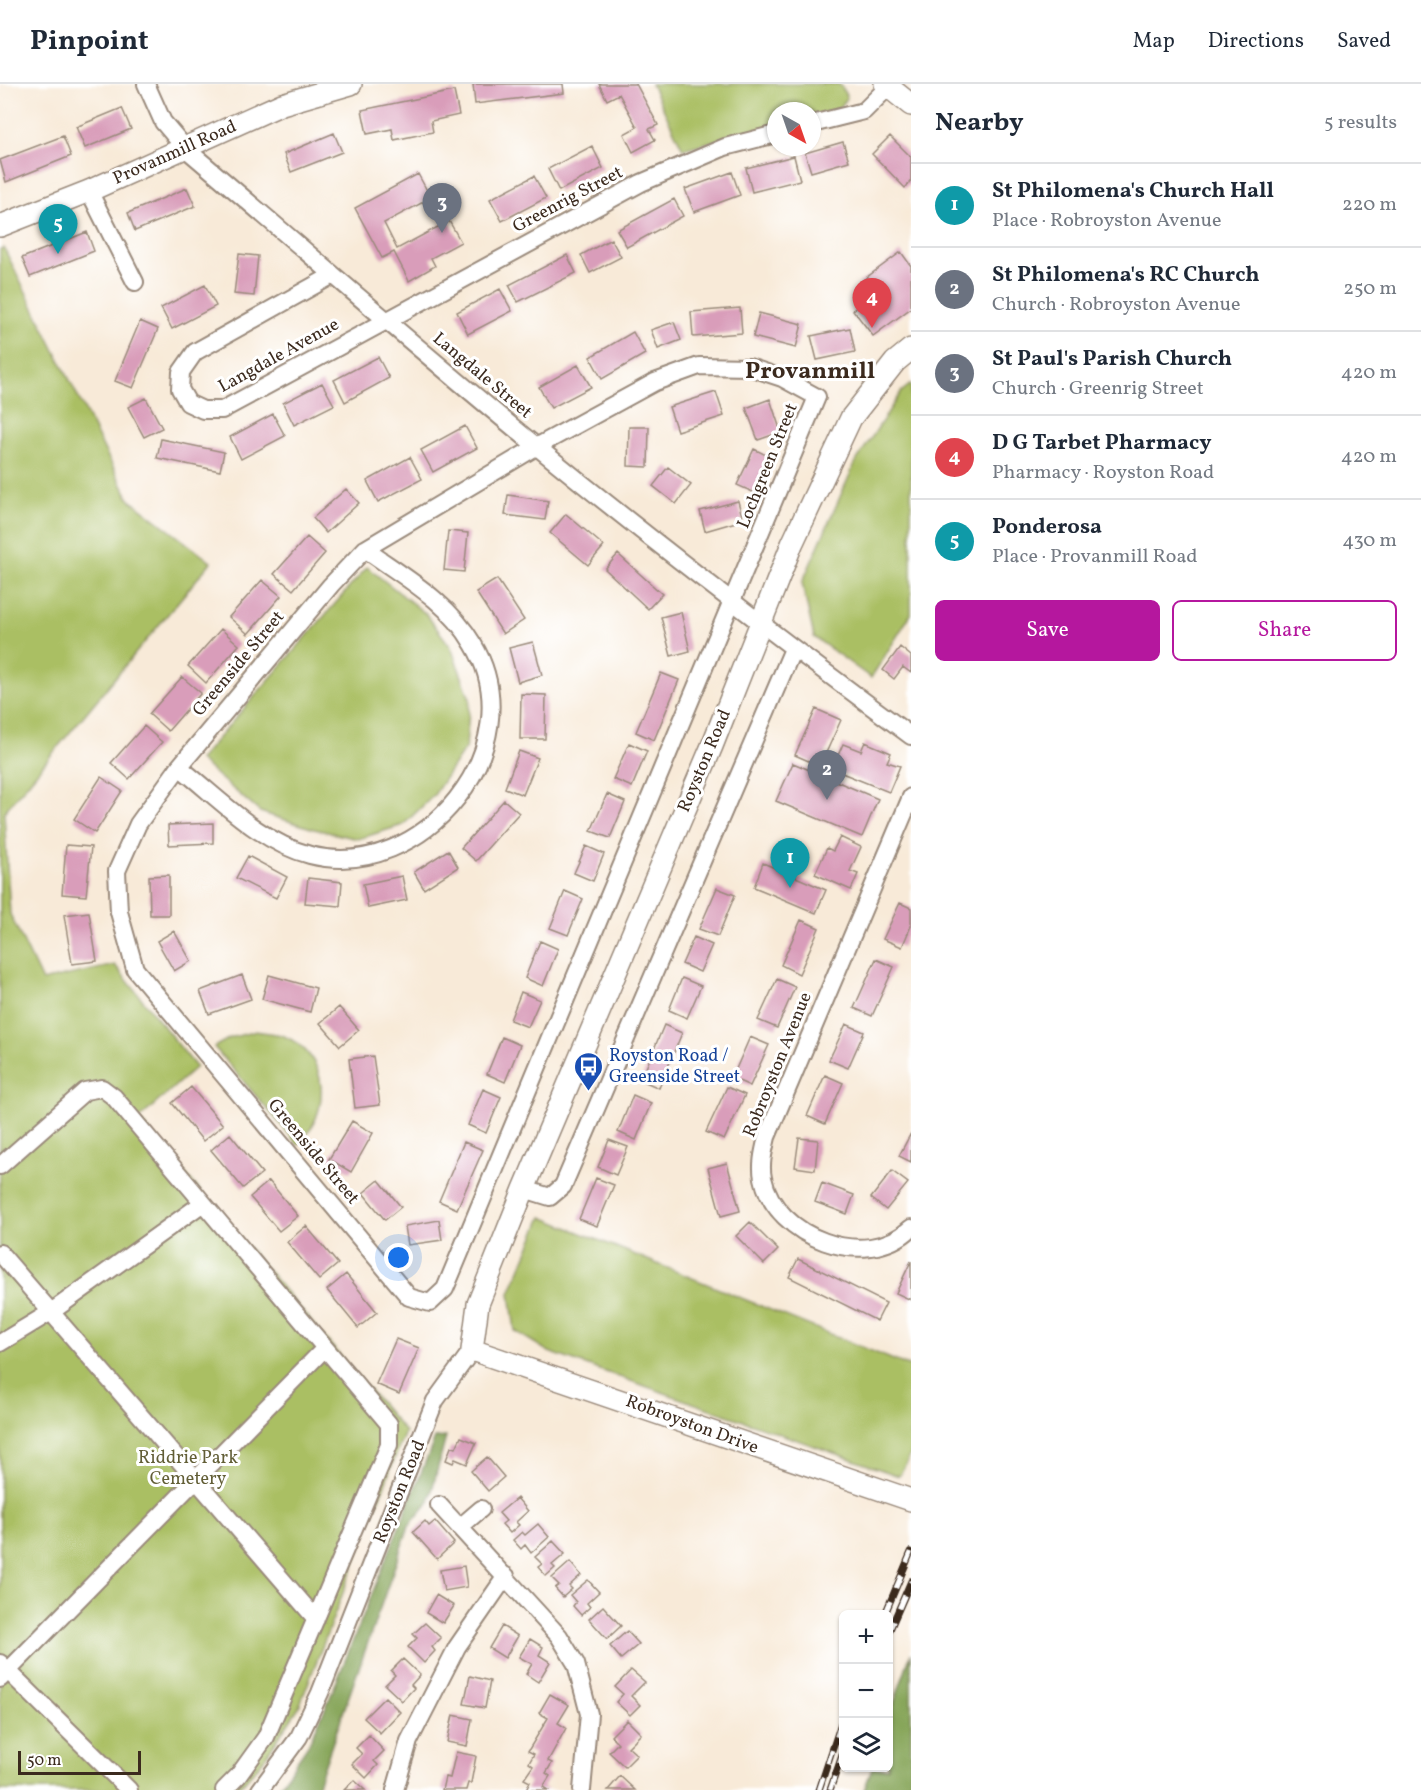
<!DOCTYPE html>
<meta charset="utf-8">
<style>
body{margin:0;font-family:Vollkorn,serif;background:#f6f6f7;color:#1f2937}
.controls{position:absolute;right:18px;bottom:18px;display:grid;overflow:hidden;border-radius:9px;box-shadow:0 2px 4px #0004}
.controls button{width:54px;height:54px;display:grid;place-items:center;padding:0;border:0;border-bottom:2px solid #e0e1e3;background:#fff;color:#1f2937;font:30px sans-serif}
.compass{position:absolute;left:767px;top:18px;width:54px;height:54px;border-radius:50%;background:#fff;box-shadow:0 2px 4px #0004;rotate:140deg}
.scale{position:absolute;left:18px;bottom:15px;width:123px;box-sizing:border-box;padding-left:6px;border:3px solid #3b2a1e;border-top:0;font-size:16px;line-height:21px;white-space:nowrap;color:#3b2a1e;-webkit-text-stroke:4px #fff;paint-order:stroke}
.you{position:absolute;left:399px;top:1174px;width:21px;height:21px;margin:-15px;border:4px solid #fff;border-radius:50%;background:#1a73e8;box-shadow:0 0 0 9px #1a73e833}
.badge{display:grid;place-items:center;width:39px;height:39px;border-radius:50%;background:#b5179e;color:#fff;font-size:20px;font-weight:700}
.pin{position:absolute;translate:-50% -50px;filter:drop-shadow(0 2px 3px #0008)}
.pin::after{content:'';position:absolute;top:32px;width:21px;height:18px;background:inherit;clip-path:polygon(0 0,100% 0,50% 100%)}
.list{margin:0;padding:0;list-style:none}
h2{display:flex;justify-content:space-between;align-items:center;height:78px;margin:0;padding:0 24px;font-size:26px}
h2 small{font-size:20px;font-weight:400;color:#747a83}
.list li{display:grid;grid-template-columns:39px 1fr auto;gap:18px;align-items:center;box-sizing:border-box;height:84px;padding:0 24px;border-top:2px solid #e0e1e3}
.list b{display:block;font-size:22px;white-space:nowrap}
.list p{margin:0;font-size:20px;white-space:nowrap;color:#747a83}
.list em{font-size:20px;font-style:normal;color:#747a83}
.actions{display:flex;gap:12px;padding:18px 24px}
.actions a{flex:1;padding:14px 0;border:2px solid #b5179e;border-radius:9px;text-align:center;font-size:21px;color:#b5179e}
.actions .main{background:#b5179e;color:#fff}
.icon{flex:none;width:33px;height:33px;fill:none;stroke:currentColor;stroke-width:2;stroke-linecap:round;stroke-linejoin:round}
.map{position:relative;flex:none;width:911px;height:1706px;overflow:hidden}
header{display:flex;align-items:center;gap:36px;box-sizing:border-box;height:84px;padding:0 30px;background:#fff;border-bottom:2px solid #e0e1e3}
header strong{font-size:28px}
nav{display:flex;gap:33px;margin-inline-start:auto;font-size:21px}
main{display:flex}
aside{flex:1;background:#fff}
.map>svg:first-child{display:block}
</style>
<header>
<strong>Pinpoint</strong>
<nav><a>Map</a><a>Directions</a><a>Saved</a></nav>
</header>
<main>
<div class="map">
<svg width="911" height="1706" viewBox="0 0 911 1706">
<rect width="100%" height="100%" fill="#fff"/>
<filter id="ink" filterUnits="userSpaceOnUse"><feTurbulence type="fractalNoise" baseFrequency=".0167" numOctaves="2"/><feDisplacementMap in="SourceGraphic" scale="12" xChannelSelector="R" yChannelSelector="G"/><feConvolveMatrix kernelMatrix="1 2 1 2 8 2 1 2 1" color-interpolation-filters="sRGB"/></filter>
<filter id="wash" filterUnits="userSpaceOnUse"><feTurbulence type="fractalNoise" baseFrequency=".008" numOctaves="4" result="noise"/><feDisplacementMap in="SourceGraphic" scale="24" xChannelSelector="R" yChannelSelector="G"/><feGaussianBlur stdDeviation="1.35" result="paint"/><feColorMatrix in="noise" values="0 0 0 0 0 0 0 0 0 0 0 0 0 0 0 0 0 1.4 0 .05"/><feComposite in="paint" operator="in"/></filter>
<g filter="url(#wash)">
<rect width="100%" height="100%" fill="#f8ead8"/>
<path fill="#aabf64" stroke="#727441" stroke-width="1.5" d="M 651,0 L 838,0 L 842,3 L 847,14 L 839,25 L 812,32 L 812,27 L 776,27 L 776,41 L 683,65 Z
M 4,164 L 129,415 L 211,478 L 4,728 L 10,830 L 42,897 L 115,881 L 196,983 L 139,1035 L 405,1348 L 299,1623 L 262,1678 L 237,1706 L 0,1706 L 0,165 Z
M 911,300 L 911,530 L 871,594 L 814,553 L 802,499 L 855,379 L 901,308 Z
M 367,483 L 426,530 L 451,563 L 470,615 L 466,663 L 434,711 L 403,741 L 358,755 L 314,745 L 260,728 L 199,676 Z
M 256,947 C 264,949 276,949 284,952 C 331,972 331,1029 298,1061 L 214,963 L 230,954 Z
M 542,1133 L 911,1283 L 911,1370 L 899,1392 L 549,1268 L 515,1247 L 510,1209 Z"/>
<path fill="#87a65a" stroke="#61683c" stroke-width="1.5" d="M 446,1353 L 429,1418 L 409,1442 L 317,1703 L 315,1706 L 277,1706 L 308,1661 L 329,1616 L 435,1354 Z
M 911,1569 L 911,1706 L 864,1706 L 872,1684 L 888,1684 L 889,1634 Z"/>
<g id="blocks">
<path fill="#d99dba" d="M 473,0 L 563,0 L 564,9 L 475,20 Z
M 599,0 L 636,0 L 658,41 L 649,45 L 655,56 L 633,68 L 624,50 L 637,43 L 619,10 L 607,16 Z
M 454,7 L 459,31 L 431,37 L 433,48 L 394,56 L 392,45 L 367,50 L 362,26 Z
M 122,24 L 131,45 L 85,64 L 76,43 Z
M 334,49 L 342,68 L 291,88 L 284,70 Z
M 63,52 L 71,72 L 6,98 L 0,76 Z
M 890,52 L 911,73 L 911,98 L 905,104 L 872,70 Z
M 843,58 L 849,77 L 811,88 L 805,69 Z
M 592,62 L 603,84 L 559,107 L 548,85 Z
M 794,72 L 800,96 L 752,108 L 746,84 Z
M 732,88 L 740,111 L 694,128 L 685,105 Z
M 418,90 L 431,114 L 384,139 L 397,165 L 449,137 L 461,158 L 431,174 L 435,182 L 409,197 L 394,168 L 382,174 L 355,124 Z
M 534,92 L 546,114 L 502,137 L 490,115 Z
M 187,104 L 195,122 L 135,147 L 128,129 Z
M 674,115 L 683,132 L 627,163 L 617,146 Z
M 87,148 L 94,167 L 30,193 L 22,174 Z
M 611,155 L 621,173 L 590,189 L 581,171 Z
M 901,168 L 911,182 L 911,224 L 873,252 L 853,226 L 870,214 L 859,199 Z
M 239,170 L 258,172 L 254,212 L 234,210 Z
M 567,171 L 576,189 L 518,218 L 509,201 Z
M 205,201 L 216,222 L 172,245 L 161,224 Z
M 500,205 L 512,227 L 468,250 L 457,228 Z
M 740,224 L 742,249 L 693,253 L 691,228 Z
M 759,229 L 802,240 L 796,264 L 753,253 Z
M 140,237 L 158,245 L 133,304 L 115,297 Z
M 674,238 L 681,256 L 658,265 L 651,246 Z
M 850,244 L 855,268 L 817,276 L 811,252 Z
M 633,248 L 645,270 L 602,295 L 590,273 Z
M 378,273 L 389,294 L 345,318 L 334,296 Z
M 578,281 L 591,303 L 551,324 L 539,303 Z
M 322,299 L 334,321 L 294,341 L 283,319 Z
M 716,308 L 724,332 L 677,347 L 669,323 Z
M 146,314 L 162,344 L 144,353 L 128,323 Z
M 770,315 L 781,348 L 758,356 L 746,324 Z
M 273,330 L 285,352 L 241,375 L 230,353 Z
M 465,342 L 477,364 L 433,388 L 421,366 Z
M 629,343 L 649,343 L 648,383 L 628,382 Z
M 161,355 L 224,368 L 220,387 L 157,374 Z
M 754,365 L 772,374 L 755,409 L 737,401 Z
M 410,373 L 422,395 L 378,418 L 367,397 Z
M 668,383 L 691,401 L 676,420 L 653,402 Z
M 346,405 L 359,419 L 326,449 L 313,434 Z
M 508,411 L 548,417 L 545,436 L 505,431 Z
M 738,417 L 743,436 L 705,447 L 700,427 Z
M 566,430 L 604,462 L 588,481 L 550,449 Z
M 448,447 L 468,449 L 464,488 L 444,486 Z
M 307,453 L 325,469 L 293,506 L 274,490 Z
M 618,470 L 662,510 L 648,525 L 605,485 Z
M 497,495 L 524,536 L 503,550 L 476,508 Z
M 262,496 L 281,512 L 248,550 L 229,533 Z
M 681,528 L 690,567 L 671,572 L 661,533 Z
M 221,545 L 239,561 L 206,599 L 188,582 Z
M 533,558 L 542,591 L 518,598 L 509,564 Z
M 900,563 L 911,572 L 911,589 L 903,583 L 894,595 L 883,586 Z
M 661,589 L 679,596 L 654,656 L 636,648 Z
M 182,593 L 201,609 L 168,647 L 149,630 Z
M 521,610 L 546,611 L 545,655 L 520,655 Z
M 816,625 L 841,636 L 820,682 L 795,671 Z
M 144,642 L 162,658 L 129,695 L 111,679 Z
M 865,658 L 891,669 L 887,678 L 900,682 L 889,708 L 832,685 L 843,660 L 861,667 Z
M 629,659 L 647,667 L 632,703 L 613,695 Z
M 519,667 L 538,674 L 523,711 L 505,704 Z
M 793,679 L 878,715 L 862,753 L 776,717 Z
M 101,693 L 122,707 L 95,749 L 74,735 Z
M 607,710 L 625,718 L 610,754 L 591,747 Z
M 504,716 L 519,729 L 476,777 L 461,764 Z
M 213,739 L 213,759 L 169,761 L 168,741 Z
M 840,753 L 861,763 L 850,787 L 858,790 L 851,806 L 815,790 L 827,764 L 833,767 Z
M 66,761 L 91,763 L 86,812 L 62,810 Z
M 586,762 L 604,770 L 593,797 L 574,789 Z
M 448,766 L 458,783 L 424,805 L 414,788 Z
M 248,772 L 287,793 L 276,814 L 236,794 Z
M 763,779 L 826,806 L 816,829 L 754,803 Z
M 169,791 L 169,831 L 150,831 L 149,792 Z
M 402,792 L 407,816 L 368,824 L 363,800 Z
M 308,794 L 342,798 L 340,822 L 305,819 Z
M 717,804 L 735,811 L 718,852 L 699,845 Z
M 565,807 L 583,815 L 568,851 L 550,844 Z
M 900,819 L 911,824 L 911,842 L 902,863 L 883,855 Z
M 89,828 L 97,877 L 72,880 L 64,831 Z
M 801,836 L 819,844 L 799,890 L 781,881 Z
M 174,847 L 191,877 L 174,887 L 157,857 Z
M 694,853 L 712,861 L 700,888 L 682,880 Z
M 540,857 L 558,865 L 543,902 L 525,894 Z
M 876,875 L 894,883 L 872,932 L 854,924 Z
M 242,891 L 251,915 L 209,930 L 200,907 Z
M 269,891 L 316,904 L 310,928 L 262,915 Z
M 682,894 L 701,902 L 687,934 L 669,926 Z
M 777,895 L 795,903 L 777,944 L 758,936 Z
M 521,908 L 540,916 L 528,943 L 510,936 Z
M 339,923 L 359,946 L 340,962 L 320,939 Z
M 846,940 L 864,948 L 848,984 L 829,976 Z
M 664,941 L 682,949 L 659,1004 L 641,996 Z
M 502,953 L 520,961 L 505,998 L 487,990 Z
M 750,953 L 769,961 L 750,1002 L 732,994 Z
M 373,972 L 380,1021 L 355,1024 L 349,975 Z
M 825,991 L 843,999 L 825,1040 L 807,1032 Z
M 191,1003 L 223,1041 L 203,1057 L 172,1019 Z
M 727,1003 L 745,1011 L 724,1056 L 706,1048 Z
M 483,1005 L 501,1013 L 486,1049 L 468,1041 Z
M 633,1011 L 651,1019 L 636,1056 L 618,1048 Z
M 352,1037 L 373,1049 L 351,1088 L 329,1075 Z
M 911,1049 L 911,1078 L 899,1072 Z
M 230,1050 L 262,1089 L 243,1104 L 211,1066 Z
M 799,1054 L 818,1056 L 815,1086 L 795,1083 Z
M 609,1056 L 628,1063 L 616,1091 L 598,1083 Z
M 464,1058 L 483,1066 L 457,1125 L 439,1117 Z
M 727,1079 L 740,1127 L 721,1132 L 708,1084 Z
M 892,1087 L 908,1099 L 886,1126 L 871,1114 Z
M 596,1094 L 614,1101 L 597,1142 L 579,1135 Z
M 379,1096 L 401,1123 L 385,1136 L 363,1109 Z
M 269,1097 L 298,1132 L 279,1147 L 250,1113 Z
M 822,1099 L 854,1111 L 847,1130 L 815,1118 Z
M 439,1136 L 442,1156 L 408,1161 L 405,1142 Z
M 750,1138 L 778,1166 L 764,1180 L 736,1152 Z
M 306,1142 L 338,1180 L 319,1196 L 287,1158 Z
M 798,1175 L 886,1219 L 877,1237 L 789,1193 Z
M 911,1177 L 911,1216 L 896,1209 Z
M 346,1190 L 377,1228 L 358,1244 L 327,1206 Z
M 396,1255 L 419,1264 L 399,1310 L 376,1300 Z
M 461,1353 L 476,1359 L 467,1380 L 455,1375 L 453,1379 L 446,1376 L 451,1363 L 456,1364 Z
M 487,1373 L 504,1393 L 488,1407 L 471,1387 Z
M 517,1414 L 528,1427 L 516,1438 L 519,1441 L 510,1449 L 502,1440 L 506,1437 L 499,1429 Z
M 425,1437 L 429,1442 L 435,1437 L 454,1459 L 437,1475 L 413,1448 Z
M 538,1440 L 549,1453 L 531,1469 L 525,1461 L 521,1465 L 513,1456 L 522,1448 L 525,1451 Z
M 553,1457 L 565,1470 L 552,1481 L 555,1484 L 546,1492 L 538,1483 L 542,1480 L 535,1473 Z
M 570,1478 L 581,1491 L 569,1502 L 572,1505 L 563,1513 L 555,1504 L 559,1501 L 552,1494 Z
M 464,1482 L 467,1503 L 444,1507 L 440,1486 Z
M 588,1496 L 599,1508 L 587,1519 L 590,1523 L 581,1531 L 573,1522 L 576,1518 L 570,1511 Z
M 436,1511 L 454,1522 L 443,1539 L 426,1529 Z
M 603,1522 L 621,1542 L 607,1555 L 589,1535 Z
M 425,1539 L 441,1554 L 432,1563 L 435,1567 L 424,1579 L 408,1563 L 417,1554 L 413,1550 Z
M 502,1542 L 518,1552 L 505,1574 L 489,1564 Z
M 627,1547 L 639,1560 L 621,1575 L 610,1562 Z
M 530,1555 L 543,1563 L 539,1571 L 550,1578 L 538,1598 L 526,1590 L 532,1580 L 519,1573 Z
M 403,1575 L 420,1591 L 411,1601 L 414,1604 L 402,1617 L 385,1601 L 395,1591 L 391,1587 Z
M 631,1586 L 645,1598 L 631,1612 L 640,1621 L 630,1631 L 616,1618 L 623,1610 L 615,1603 Z
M 470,1592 L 490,1597 L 485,1624 L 464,1620 Z
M 550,1610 L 569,1621 L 558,1639 L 566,1644 L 548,1677 L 552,1679 L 546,1689 L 550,1692 L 543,1703 L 548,1706 L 526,1706 L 530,1698 L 524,1695 L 533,1682 L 529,1679 L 534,1670 L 528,1667 L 548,1634 L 539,1629 Z
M 385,1613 L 400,1628 L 380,1649 L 364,1634 Z
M 453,1631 L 472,1635 L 467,1662 L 447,1658 Z
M 627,1636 L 641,1650 L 628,1663 L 637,1671 L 625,1683 L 609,1668 L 618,1659 L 611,1652 Z
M 369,1651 L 384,1667 L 374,1677 L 378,1681 L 366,1694 L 352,1680 L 362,1670 L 356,1664 Z
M 456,1668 L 476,1672 L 471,1699 L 468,1699 L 466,1706 L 442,1706 L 445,1693 L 450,1694 Z
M 620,1692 L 635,1706 L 608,1706 Z
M 354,1696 L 365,1706 L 344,1706 Z"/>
</g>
</g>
<g filter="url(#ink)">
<use href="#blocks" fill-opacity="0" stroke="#9a8a7b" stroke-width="1.5"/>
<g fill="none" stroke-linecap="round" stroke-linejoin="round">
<defs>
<path id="minor" d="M 146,0 L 163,38 L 185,64 C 302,163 417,265 536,362 C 658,462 784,558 911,652
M 812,40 L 864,27 L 889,2
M 89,107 L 135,198
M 333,191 L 195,268 L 181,288 L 180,305 L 188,319 L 203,326 L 222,326 L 641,99 L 725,63 L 776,50
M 699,282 L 749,283 L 782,294 L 817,313 L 445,1205 L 430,1219 L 409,1213 L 135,885 L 119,828 L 117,787 L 138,740 L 179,683 L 331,501 L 365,465 L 536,363 L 655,298 Z
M 179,683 C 219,714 259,758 310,771 C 422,800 535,662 473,560 C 448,517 404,493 365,465
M 911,713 L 767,1053 C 764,1066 760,1080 763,1094 C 775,1153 866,1188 911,1144
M 0,1082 L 85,1007 L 102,1004 L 114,1013 L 389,1340 L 389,1361 L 266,1653 L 238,1692 L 224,1706
M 524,1105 L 550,1113 L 563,1102 L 793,565
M 0,1169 L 316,1535
M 0,1259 L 51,1228 L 203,1119
M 439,1421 L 559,1552 L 576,1580 L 589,1630 L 582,1706
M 460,1443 L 481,1425
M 0,1579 L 129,1706
M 0,1595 L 325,1264
M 260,1706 L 299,1653 L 320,1609 L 435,1317 L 472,1266
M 395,1706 L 409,1657 L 457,1563 L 506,1492"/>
<path id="major" d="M 885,0 L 911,21
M 0,142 L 89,107 L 282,20 L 351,0
M 911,265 L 895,278 L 851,334 L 792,460 L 712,662 L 524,1105 L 478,1220 L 472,1266 L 911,1416"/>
</defs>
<use href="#minor" stroke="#9a8a7b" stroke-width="20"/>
<use href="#major" stroke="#9a8a7b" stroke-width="24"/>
<use href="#minor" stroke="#fff" stroke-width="16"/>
<use href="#major" stroke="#fff" stroke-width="21"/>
<defs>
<path id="rail" d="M 885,1530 L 911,1468
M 888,1550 L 911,1497
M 819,1706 L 844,1630
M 830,1706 L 844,1666"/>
</defs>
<use href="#rail" stroke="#3b2a1e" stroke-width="7"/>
<use href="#rail" stroke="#fff" stroke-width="4.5" stroke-dasharray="14" stroke-linecap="butt"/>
</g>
</g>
<defs>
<symbol id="bus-pin" viewBox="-11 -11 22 30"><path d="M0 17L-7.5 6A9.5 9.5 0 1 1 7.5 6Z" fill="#1a4fb4" stroke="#fff"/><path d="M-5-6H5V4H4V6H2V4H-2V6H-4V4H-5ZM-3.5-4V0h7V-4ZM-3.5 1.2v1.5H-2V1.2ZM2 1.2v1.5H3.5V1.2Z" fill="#fff"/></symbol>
</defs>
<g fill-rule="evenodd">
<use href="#bus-pin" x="572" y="966" width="33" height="45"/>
</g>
<g text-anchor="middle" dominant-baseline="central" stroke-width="6" stroke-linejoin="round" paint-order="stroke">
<g font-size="18" fill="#3b2a1e" stroke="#fff">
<text transform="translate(175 69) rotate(-24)">Provanmill Road</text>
<text transform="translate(568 116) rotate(-28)">Greenrig Street</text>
<text transform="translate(279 272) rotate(-29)">Langdale Avenue</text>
<text transform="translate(482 292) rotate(40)">Langdale Street</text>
<text transform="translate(768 382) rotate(-68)">Lochgreen Street</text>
<text transform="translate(239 580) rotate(-50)">Greenside Street</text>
<text transform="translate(705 677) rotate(-67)">Royston Road</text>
<text transform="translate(778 981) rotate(-68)">Robroyston Avenue</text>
<text transform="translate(313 1068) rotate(50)">Greenside Street</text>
<text transform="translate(692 1341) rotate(20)">Robroyston Drive</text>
<text transform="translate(400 1408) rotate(-68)">Royston Road</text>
</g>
<g font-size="18" fill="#164399" stroke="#fff" text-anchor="start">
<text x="609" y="972">Royston Road /<tspan x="609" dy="21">Greenside Street</tspan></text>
</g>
<g font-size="18" fill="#625e36" stroke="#fff">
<text x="188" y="1374">Riddrie Park<tspan x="188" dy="21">Cemetery</tspan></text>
</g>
<g font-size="24" font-weight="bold" fill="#3b2a1e" stroke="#fff">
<text x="810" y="288">Provanmill</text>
</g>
</g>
</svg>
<div class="controls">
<button>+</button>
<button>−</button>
<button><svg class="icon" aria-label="layers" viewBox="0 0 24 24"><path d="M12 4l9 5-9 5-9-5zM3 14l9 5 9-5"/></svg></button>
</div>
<svg class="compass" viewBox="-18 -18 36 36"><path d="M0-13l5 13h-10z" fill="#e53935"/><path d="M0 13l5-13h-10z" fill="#747a83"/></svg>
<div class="scale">50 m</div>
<div class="you"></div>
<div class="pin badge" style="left:790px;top:804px;background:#0f9aa8">1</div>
<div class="pin badge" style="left:827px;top:716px;background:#6b7280">2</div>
<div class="pin badge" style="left:442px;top:149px;background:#6b7280">3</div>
<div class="pin badge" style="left:872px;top:244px;background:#e0444e">4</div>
<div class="pin badge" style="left:58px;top:170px;background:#0f9aa8">5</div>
</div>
<aside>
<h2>Nearby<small>5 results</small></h2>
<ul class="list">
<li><span class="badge" style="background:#0f9aa8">1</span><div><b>St Philomena's Church Hall</b><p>Place · Robroyston Avenue</p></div><em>220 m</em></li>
<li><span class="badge" style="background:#6b7280">2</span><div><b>St Philomena's RC Church</b><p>Church · Robroyston Avenue</p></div><em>250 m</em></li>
<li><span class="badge" style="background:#6b7280">3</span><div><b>St Paul's Parish Church</b><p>Church · Greenrig Street</p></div><em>420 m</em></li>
<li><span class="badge" style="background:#e0444e">4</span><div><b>D G Tarbet Pharmacy</b><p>Pharmacy · Royston Road</p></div><em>420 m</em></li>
<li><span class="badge" style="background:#0f9aa8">5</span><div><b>Ponderosa</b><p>Place · Provanmill Road</p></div><em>430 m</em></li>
</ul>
<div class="actions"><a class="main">Save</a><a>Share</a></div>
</aside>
</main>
